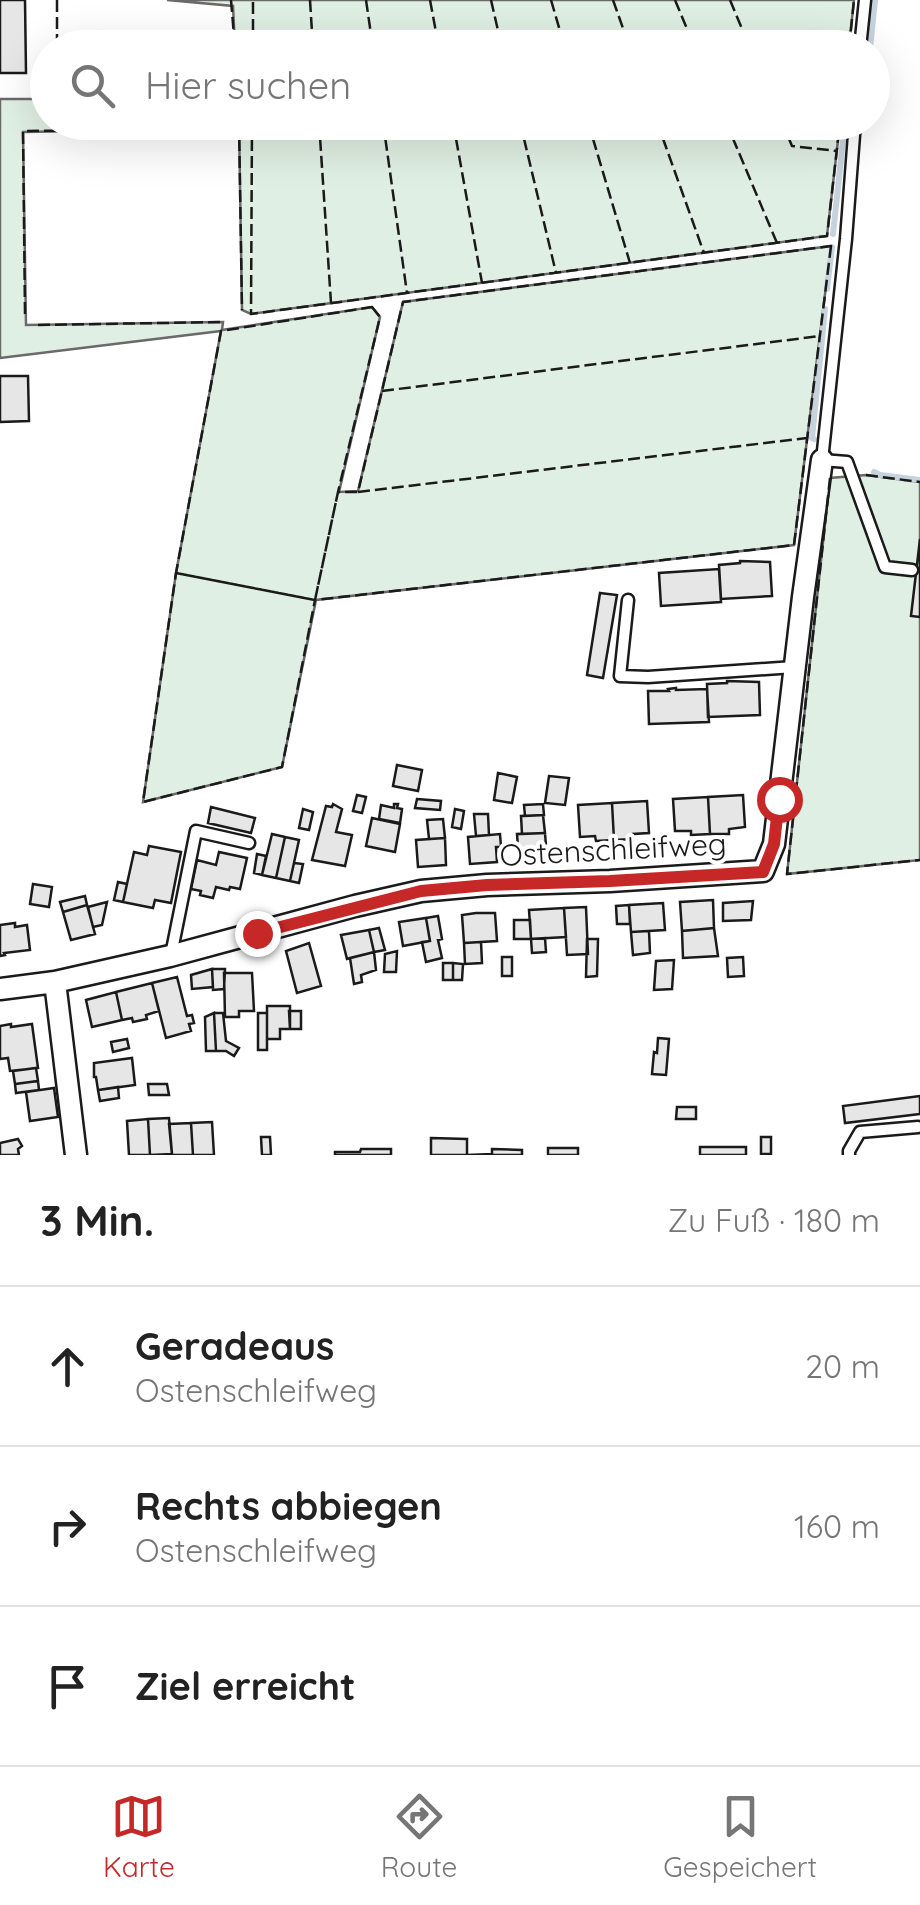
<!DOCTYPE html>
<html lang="de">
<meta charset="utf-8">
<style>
body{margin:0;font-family:Quicksand,sans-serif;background:#f2f2f2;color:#222}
.stop{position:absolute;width:30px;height:30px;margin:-22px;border:8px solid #c62828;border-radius:50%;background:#fff}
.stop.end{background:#c62828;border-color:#fff;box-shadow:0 2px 10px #0008}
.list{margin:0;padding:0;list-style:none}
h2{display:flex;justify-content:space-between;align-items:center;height:130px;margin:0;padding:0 40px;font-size:42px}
h2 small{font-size:32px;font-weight:400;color:#767676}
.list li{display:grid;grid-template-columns:65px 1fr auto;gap:30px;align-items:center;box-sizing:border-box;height:160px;padding:0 40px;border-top:2px solid #e0e0e0}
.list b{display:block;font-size:38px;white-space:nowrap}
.list p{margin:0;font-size:32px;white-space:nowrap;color:#767676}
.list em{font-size:32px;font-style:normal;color:#767676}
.icon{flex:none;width:55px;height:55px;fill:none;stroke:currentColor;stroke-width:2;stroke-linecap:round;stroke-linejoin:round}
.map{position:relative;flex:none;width:920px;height:1155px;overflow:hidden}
.search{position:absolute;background:#fff;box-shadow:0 10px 40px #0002;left:30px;right:30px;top:30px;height:110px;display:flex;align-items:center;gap:25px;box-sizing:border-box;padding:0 35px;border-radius:55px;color:#767676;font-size:38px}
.sheet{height:610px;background:#fff}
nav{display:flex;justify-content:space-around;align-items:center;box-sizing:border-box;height:140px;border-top:2px solid #e0e0e0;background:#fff;font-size:28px;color:#767676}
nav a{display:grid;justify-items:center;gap:5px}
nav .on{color:#c62828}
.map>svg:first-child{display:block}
</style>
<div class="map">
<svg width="920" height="1155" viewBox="0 0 920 1155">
<rect width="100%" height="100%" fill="#fff"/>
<path fill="#e0efe3" stroke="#6a6a6a" stroke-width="2.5" d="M 167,0 L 854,0 L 849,47 L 235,48 L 233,6 Z
M 0,99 L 47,99 L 48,122 L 143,123 L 143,130 L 23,132 L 26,325 L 223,322 L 222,330 L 372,307 L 380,317 L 339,492 L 358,491 L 403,302 L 831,246 L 794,545 L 316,600 L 282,767 L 143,802 L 176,573 L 221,331 L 0,358 Z
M 239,123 L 239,122 L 840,123 L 827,236 L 251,314 L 242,310 Z
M 866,475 L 920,482 L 920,860 L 787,874 L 830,478 Z"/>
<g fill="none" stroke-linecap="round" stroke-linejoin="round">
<path stroke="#c6d2dc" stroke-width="6" d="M 870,48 L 875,0
M 833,234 L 845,122
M 827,289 L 832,247
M 814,439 L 812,438 L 825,309
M 874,472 L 880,475 L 920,480"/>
</g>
<path fill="#e6e6e6" stroke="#1a1a1a" stroke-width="2.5" d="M 0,0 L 25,0 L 26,73 L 0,73 Z
M 0,376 L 28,376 L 29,421 L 0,422 Z
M 920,539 L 920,617 L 911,616 Z
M 740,561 L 770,562 L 772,596 L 721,599 L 719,565 L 740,563 Z
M 719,569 L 721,602 L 661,606 L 659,573 Z
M 600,593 L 617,595 L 603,678 L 587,675 Z
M 727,681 L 759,682 L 760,715 L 708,717 L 707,684 L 727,683 Z
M 676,688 L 676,690 L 707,689 L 709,722 L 649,724 L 648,691 L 669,691 L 668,689 Z
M 397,765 L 422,770 L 418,791 L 393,786 Z
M 498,773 L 517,777 L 512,803 L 494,800 Z
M 549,776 L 569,778 L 565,805 L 545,803 Z
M 357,795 L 366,797 L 362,813 L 353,811 Z
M 743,795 L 745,827 L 729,829 L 729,834 L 710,834 L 708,797 Z
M 708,797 L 710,834 L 691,835 L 691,831 L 675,831 L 673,799 Z
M 417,799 L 441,801 L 440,810 L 415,808 Z
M 647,801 L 649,833 L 633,834 L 633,839 L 614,840 L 612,803 Z
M 612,803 L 614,840 L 596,841 L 595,836 L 580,837 L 578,805 Z
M 333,804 L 342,809 L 336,832 L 352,835 L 345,866 L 312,860 L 326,806 L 332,807 Z
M 394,804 L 398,804 L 397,808 L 402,809 L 400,823 L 379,819 L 381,805 L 394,808 Z
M 543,804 L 544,815 L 525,816 L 524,805 Z
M 211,807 L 255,818 L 251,833 L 208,823 Z
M 303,809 L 313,812 L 309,830 L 299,828 Z
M 455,809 L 464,811 L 461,829 L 452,827 Z
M 474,814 L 488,814 L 489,835 L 476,836 Z
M 543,815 L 545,833 L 522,834 L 521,816 Z
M 372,818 L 400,824 L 395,852 L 366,846 Z
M 443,819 L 445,838 L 429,839 L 427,820 Z
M 545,833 L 547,859 L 519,861 L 517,834 Z
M 272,834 L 285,837 L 276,878 L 262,875 Z
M 500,834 L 501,847 L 496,847 L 497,862 L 470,864 L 468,837 Z
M 285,837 L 299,840 L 290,881 L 276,878 Z
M 445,838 L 446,865 L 418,867 L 416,840 Z
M 149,846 L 181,852 L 171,903 L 155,900 L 153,908 L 123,902 L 134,852 L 147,855 Z
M 219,852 L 247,858 L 240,889 L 230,887 L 229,890 L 216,887 L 213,898 L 200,895 L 201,891 L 191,889 L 197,860 L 216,865 Z
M 257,854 L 266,856 L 262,875 L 254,873 Z
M 294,863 L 303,864 L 299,883 L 290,881 Z
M 118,882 L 127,884 L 123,902 L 114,900 Z
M 33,884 L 52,887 L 49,907 L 30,904 Z
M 85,896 L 87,905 L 63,912 L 60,902 Z
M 713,900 L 714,928 L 682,931 L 680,902 Z
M 753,901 L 751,920 L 723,921 L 723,903 Z
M 107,902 L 102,925 L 93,927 L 88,907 Z
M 663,903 L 665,930 L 631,932 L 629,905 Z
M 87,905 L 95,934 L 71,940 L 63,912 Z
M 629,905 L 630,924 L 617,924 L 616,906 Z
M 586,907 L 588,954 L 567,955 L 564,908 Z
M 564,908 L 566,937 L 531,939 L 529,910 Z
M 476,913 L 495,913 L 497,941 L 464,943 L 462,915 Z
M 438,916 L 442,939 L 438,940 L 442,958 L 426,962 L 422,942 L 430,941 L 426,918 Z
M 426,918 L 430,941 L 403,946 L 399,922 Z
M 514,920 L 530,920 L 531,939 L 514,939 Z
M 15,923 L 15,927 L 27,925 L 30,950 L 4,953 L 5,955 L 0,956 L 0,925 Z
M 379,928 L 385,950 L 374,952 L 369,930 Z
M 714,928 L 718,956 L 683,958 L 682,931 Z
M 369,930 L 374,952 L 347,959 L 341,935 Z
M 649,931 L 650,953 L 633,955 L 631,932 Z
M 545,938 L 546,952 L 532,953 L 531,939 Z
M 587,939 L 598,939 L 597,976 L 586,977 Z
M 481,942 L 482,963 L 465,964 L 464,943 Z
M 309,943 L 321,986 L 297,993 L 286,951 Z
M 397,951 L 396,972 L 384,972 L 385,954 Z
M 374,952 L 376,970 L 361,975 L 362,982 L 354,984 L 350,958 Z
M 502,957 L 512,957 L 512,976 L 502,976 Z
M 743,957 L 744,976 L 728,977 L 727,958 Z
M 674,960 L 672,989 L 654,990 L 656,961 Z
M 443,963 L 453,963 L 453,980 L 443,980 Z
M 453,963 L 463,964 L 462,980 L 453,980 Z
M 212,969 L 225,969 L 224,989 L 213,990 Z
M 212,969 L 213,987 L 192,989 L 191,975 Z
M 252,973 L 254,1011 L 239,1011 L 239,1017 L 225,1017 L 224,973 Z
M 177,977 L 187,1016 L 192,1015 L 194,1023 L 189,1024 L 191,1031 L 166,1038 L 152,983 Z
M 152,983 L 159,1011 L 146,1015 L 147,1019 L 133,1022 L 132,1018 L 122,1020 L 116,992 Z
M 116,992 L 122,1020 L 92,1027 L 86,1000 Z
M 267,1006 L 290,1006 L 290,1029 L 280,1029 L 280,1039 L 267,1039 Z
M 289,1011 L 301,1011 L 301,1029 L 290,1029 Z
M 214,1013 L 223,1013 L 226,1041 L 239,1048 L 234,1056 L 226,1051 L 216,1051 Z
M 214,1013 L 216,1051 L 206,1051 L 205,1017 Z
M 258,1013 L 267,1013 L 267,1050 L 258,1050 Z
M 11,1024 L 11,1027 L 32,1024 L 38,1068 L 10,1071 L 8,1058 L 0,1059 L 0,1026 Z
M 658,1038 L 669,1039 L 666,1075 L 652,1074 L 654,1052 L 657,1053 Z
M 127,1039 L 129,1048 L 113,1052 L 111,1042 Z
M 132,1058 L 135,1085 L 98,1090 L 96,1077 L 94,1077 L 94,1063 Z
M 36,1068 L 38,1081 L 15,1084 L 13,1071 Z
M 38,1081 L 39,1090 L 16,1093 L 15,1084 Z
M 148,1084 L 167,1084 L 169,1095 L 149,1095 Z
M 118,1087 L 119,1098 L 100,1101 L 98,1090 Z
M 54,1088 L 58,1117 L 30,1121 L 26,1092 Z
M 920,1096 L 920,1114 L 845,1123 L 843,1106 Z
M 677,1107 L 696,1107 L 696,1119 L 676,1119 Z
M 169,1118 L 172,1154 L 150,1155 L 148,1119 Z
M 148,1119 L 150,1155 L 129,1155 L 127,1121 Z
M 212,1122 L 214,1155 L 193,1155 L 191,1123 Z
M 191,1123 L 193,1155 L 172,1155 L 169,1124 Z
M 261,1137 L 270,1137 L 271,1155 L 262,1155 Z
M 761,1137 L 771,1137 L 771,1154 L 761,1154 Z
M 431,1138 L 467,1139 L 467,1155 L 431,1155 Z
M 18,1139 L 22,1146 L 18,1149 L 19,1155 L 0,1155 L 0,1143 Z
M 700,1147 L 746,1147 L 746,1155 L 700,1155 Z
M 548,1148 L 578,1148 L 578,1155 L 548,1155 Z
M 361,1149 L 391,1149 L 391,1155 L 335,1155 L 335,1152 L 360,1152 Z
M 492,1149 L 522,1150 L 522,1155 L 467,1155 L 492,1154 Z"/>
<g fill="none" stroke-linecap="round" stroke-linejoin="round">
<defs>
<path id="service" d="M 860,48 L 865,0
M 855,122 L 846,239 L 822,460 L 847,462 L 885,567 L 912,570
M 628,600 L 620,676 L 648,677 L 794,667
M 171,955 L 196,831 L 249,843
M 849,1155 L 849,1151 L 860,1132 L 918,1127"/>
<path id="minor" d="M 55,982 L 76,1155
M 0,989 L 55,982 L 170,956 L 355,906 L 421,891 L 487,885 L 610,881 L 763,871 L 774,844 L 803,597 L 822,460"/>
</defs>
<use href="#service" stroke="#1a1a1a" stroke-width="15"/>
<use href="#minor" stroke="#1a1a1a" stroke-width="25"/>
<use href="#service" stroke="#fff" stroke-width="10"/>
<use href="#minor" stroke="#fff" stroke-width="20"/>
<path stroke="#1a1a1a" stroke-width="2.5" stroke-dasharray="12 5" stroke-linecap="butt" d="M 57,0 L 57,48
M 231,0 L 235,48
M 310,0 L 313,48
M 366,0 L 373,48
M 430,0 L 439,48
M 491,0 L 502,48
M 551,0 L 565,48
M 613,0 L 630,48
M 675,0 L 695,48
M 730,0 L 750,48
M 253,48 L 253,0
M 849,48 L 854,0
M 239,122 L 242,310
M 252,122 L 251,314 L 827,236 L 840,122
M 319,122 L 331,303
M 383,122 L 407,293
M 453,122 L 482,283
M 520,122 L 556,273
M 588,122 L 630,263
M 657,122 L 704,253
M 726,122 L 777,243
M 782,122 L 792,146 L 837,151
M 831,246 L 794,545 L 315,600 L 338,492 L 358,492 L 403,302 Z
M 372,307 L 380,317 L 338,492 L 315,600 L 176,573 L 221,331 Z
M 25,314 L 23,131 L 143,130 L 143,122
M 38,325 L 223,322
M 382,391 L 820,336
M 866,475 L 920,482
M 830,478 L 787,874 L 920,860
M 358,492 L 807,438
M 176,573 L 315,600 L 282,767 L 143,802 Z"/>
</g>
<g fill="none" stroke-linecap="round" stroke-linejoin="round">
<path stroke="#c62828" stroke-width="12" d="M 257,933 L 421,891 L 487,885 L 610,881 L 763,872 L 774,844 L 779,799"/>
</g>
<g text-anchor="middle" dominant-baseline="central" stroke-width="8" stroke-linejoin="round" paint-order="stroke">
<g font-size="30" fill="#1a1a1a" stroke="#fff">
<text transform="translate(613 849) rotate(-3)">Ostenschleifweg</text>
</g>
</g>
</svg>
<div class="stop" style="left:779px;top:799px"></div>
<div class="stop end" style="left:257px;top:933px"></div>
<div class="search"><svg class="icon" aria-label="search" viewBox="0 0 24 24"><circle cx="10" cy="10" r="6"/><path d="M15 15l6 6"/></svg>Hier suchen</div>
</div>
<section class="sheet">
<h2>3 Min.<small>Zu Fuß · 180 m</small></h2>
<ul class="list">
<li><svg class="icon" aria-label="ahead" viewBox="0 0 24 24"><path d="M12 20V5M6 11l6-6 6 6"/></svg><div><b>Geradeaus</b><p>Ostenschleifweg</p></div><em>20 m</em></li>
<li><svg class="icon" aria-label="right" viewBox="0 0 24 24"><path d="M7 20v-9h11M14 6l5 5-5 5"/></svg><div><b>Rechts abbiegen</b><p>Ostenschleifweg</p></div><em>160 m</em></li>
<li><svg class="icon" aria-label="arrive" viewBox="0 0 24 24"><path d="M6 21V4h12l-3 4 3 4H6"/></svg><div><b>Ziel erreicht</b></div></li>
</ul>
</section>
<nav>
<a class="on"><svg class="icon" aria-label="map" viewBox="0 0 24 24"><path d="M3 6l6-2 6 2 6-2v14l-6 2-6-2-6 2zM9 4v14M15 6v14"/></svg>Karte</a>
<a><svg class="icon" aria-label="directions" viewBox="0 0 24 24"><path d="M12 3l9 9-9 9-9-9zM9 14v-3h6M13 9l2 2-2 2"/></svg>Route</a>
<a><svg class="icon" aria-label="saved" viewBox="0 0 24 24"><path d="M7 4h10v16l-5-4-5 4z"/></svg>Gespeichert</a>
</nav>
